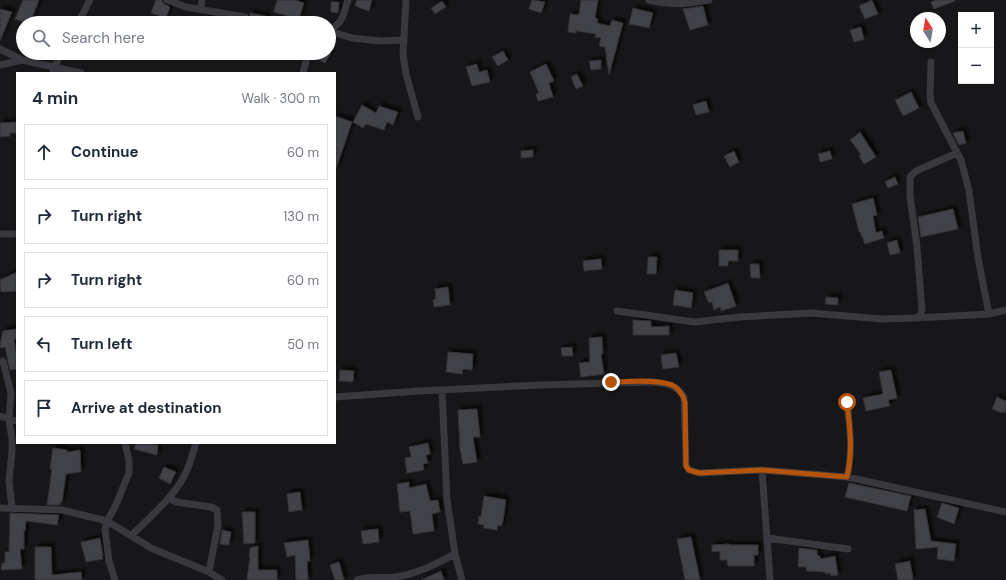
<!DOCTYPE html>
<meta charset="utf-8">
<style>
body{margin:0;font-family:"DM Sans",sans-serif;background:#f6f6f7;color:#1f2937}
.controls{position:absolute;right:12px;top:12px;display:grid;overflow:hidden;border-radius:0px;box-shadow:0 1px 3px #0004}
.controls button{width:36px;height:36px;display:grid;place-items:center;padding:0;border:0;border-bottom:1px solid #e0e1e3;background:#fff;color:#1f2937;font:20px sans-serif}
.compass{position:absolute;left:910px;top:12px;width:36px;height:36px;border-radius:50%;background:#fff;box-shadow:0 1px 3px #0004;rotate:349deg}
.stop{position:absolute;width:12px;height:12px;margin:-9px;border:3px solid #b45309;border-radius:50%;background:#fff}
.stop.end{background:#b45309;border-color:#fff;box-shadow:0 1px 4px #0008}
.list{margin:0;padding:0;list-style:none}
h2{display:flex;justify-content:space-between;align-items:center;height:52px;margin:0;padding:0 16px;font-size:17px}
h2 small{font-size:13px;font-weight:400;color:#747a83}
.list li{display:grid;grid-template-columns:26px 1fr auto;gap:12px;align-items:center;box-sizing:border-box;height:56px;margin:0 8px 8px;padding:0 8px;border:1px solid #e0e1e3;border-radius:0px}
.list b{display:block;font-size:15px;white-space:nowrap}
.list em{font-size:13px;font-style:normal;color:#747a83}
.icon{flex:none;width:22px;height:22px;fill:none;stroke:currentColor;stroke-width:2;stroke-linecap:round;stroke-linejoin:round}
.map{position:relative;flex:none;width:1006px;height:580px;overflow:hidden}
.search{position:absolute;background:#fff;box-shadow:0 1px 3px #0004;left:16px;top:16px;width:320px;height:44px;display:flex;align-items:center;gap:10px;box-sizing:border-box;padding:0 14px;border-radius:22px;color:#747a83;font-size:15px}
.panel{position:absolute;background:#fff;box-shadow:0 1px 3px #0004;left:16px;top:72px;width:320px;height:372px;border-radius:0px}
.map>svg:first-child{display:block}
</style>
<div class="map">
<svg width="1006" height="580" viewBox="0 0 1006 580">
<defs>
<filter id="shadow"><feDropShadow dx="3.5" dy="-3.5" stdDeviation="1" flood-color="#0009"/></filter>
</defs>
<rect width="100%" height="100%" fill="#171719"/>
<path fill="#414246" stroke="#323135" filter="url(#shadow)" d="M 23,0 L 39,0 L 30,23 L 26,23 L 15,19 Z
M 156,0 L 162,0 L 163,3 L 170,7 L 166,18 L 151,13 Z
M 277,0 L 295,0 L 304,3 L 299,19 L 274,12 Z
M 357,0 L 372,0 L 369,11 L 355,6 Z
M 532,0 L 545,2 L 541,13 L 529,9 Z
M 581,0 L 598,0 L 595,18 L 598,19 L 597,23 L 610,26 L 612,20 L 623,23 L 609,75 L 605,47 L 599,46 L 601,38 L 595,37 L 596,34 L 576,31 L 576,33 L 568,32 L 570,14 L 579,15 Z
M 872,0 L 878,14 L 865,19 L 859,6 Z
M 937,0 L 954,0 L 955,1 L 934,9 L 931,2 Z
M 442,1 L 446,7 L 435,14 L 431,8 Z
M 331,2 L 339,2 L 338,13 L 331,12 Z
M 703,6 L 708,25 L 690,30 L 683,9 Z
M 633,8 L 653,13 L 649,28 L 629,24 Z
M 0,9 L 12,12 L 0,41 Z
M 250,13 L 266,16 L 264,23 L 247,23 L 250,18 Z
M 861,27 L 864,39 L 854,42 L 850,30 Z
M 503,51 L 508,60 L 498,66 L 492,57 Z
M 313,53 L 331,53 L 325,63 L 312,57 Z
M 601,60 L 601,69 L 591,70 L 589,61 Z
M 477,64 L 479,72 L 487,70 L 490,82 L 472,86 L 466,67 Z
M 546,64 L 554,81 L 549,83 L 553,97 L 538,101 L 536,94 L 539,93 L 530,72 Z
M 577,74 L 583,86 L 576,89 L 571,77 Z
M 911,92 L 919,108 L 903,116 L 895,100 Z
M 706,101 L 709,112 L 696,115 L 693,105 Z
M 362,105 L 376,113 L 379,106 L 398,112 L 393,125 L 387,122 L 384,130 L 366,124 L 363,128 L 353,122 Z
M 335,116 L 352,122 L 336,169 L 335,169 Z
M 17,122 L 17,133 L 10,133 L 10,136 L 0,137 L 0,123 Z
M 963,131 L 966,143 L 959,145 L 953,133 Z
M 860,132 L 876,157 L 864,164 L 859,156 L 861,154 L 850,140 Z
M 533,150 L 533,157 L 521,158 L 521,151 Z
M 734,151 L 739,162 L 730,167 L 724,156 Z
M 830,151 L 832,159 L 820,162 L 818,154 Z
M 895,177 L 898,184 L 888,188 L 885,182 Z
M 873,198 L 877,215 L 873,216 L 876,233 L 882,231 L 884,238 L 865,244 L 860,232 L 859,232 L 852,204 Z
M 953,209 L 958,229 L 921,237 L 918,217 Z
M 897,240 L 900,253 L 890,255 L 887,243 Z
M 719,250 L 738,250 L 738,261 L 728,261 L 728,266 L 719,266 Z
M 648,257 L 657,257 L 656,274 L 647,274 Z
M 601,259 L 602,269 L 584,271 L 583,261 Z
M 750,264 L 759,264 L 760,278 L 751,278 Z
M 17,272 L 17,282 L 16,282 L 17,291 L 1,292 L 0,280 Z
M 728,283 L 736,306 L 721,311 L 720,307 L 714,310 L 712,302 L 709,303 L 704,292 Z
M 448,287 L 450,305 L 434,307 L 433,300 L 436,299 L 435,289 Z
M 675,290 L 693,293 L 691,308 L 673,305 Z
M 826,297 L 838,298 L 838,305 L 825,304 Z
M 633,320 L 651,321 L 651,327 L 669,326 L 669,335 L 633,335 Z
M 16,329 L 17,339 L 14,339 L 17,356 L 17,369 L 10,370 L 5,347 L 0,348 L 0,345 L 3,331 Z
M 602,337 L 603,354 L 601,354 L 604,374 L 581,377 L 579,363 L 590,362 L 589,338 Z
M 572,347 L 573,356 L 562,356 L 561,348 Z
M 448,352 L 473,354 L 472,370 L 463,369 L 462,374 L 446,372 Z
M 676,353 L 679,367 L 663,369 L 661,355 Z
M 340,370 L 354,371 L 353,382 L 339,381 Z
M 891,370 L 897,398 L 888,400 L 890,406 L 866,411 L 863,398 L 883,394 L 879,372 Z
M 997,397 L 1006,401 L 1006,413 L 1003,411 L 1002,413 L 992,409 Z
M 477,409 L 480,437 L 473,437 L 477,462 L 463,464 L 460,449 L 458,410 Z
M 136,443 L 149,443 L 158,445 L 157,455 L 134,449 Z
M 428,443 L 430,454 L 426,455 L 428,463 L 423,464 L 424,470 L 407,473 L 405,458 L 411,457 L 409,447 Z
M 53,448 L 67,450 L 67,452 L 80,450 L 81,472 L 66,474 L 62,502 L 60,502 L 60,505 L 47,505 L 52,469 L 50,469 Z
M 164,467 L 176,472 L 170,484 L 159,478 Z
M 409,482 L 409,488 L 426,484 L 430,501 L 438,500 L 440,512 L 432,514 L 434,531 L 413,534 L 410,511 L 400,512 L 397,484 Z
M 849,483 L 911,496 L 907,511 L 845,497 Z
M 300,492 L 302,510 L 289,512 L 287,494 Z
M 484,496 L 506,500 L 503,521 L 501,526 L 498,525 L 497,530 L 483,528 L 484,525 L 478,524 L 479,516 L 481,517 Z
M 942,503 L 959,508 L 954,524 L 937,517 Z
M 925,509 L 931,541 L 956,544 L 954,561 L 937,559 L 938,547 L 916,549 L 914,510 Z
M 242,512 L 255,512 L 255,543 L 244,544 Z
M 10,513 L 59,515 L 57,525 L 26,521 L 25,531 L 24,531 L 24,549 L 20,549 L 22,569 L 1,570 L 2,563 L 5,563 L 5,552 L 9,552 Z
M 378,529 L 379,542 L 363,544 L 361,531 Z
M 222,530 L 231,532 L 229,545 L 220,544 Z
M 691,537 L 700,580 L 685,580 L 677,539 Z
M 100,538 L 103,556 L 102,556 L 103,559 L 86,562 L 81,543 L 82,542 Z
M 308,540 L 310,561 L 307,561 L 308,580 L 296,580 L 295,555 L 287,557 L 284,543 Z
M 729,544 L 729,545 L 758,545 L 758,555 L 754,555 L 754,566 L 728,566 L 727,560 L 720,560 L 720,551 L 712,552 L 712,545 Z
M 258,546 L 258,570 L 277,570 L 277,580 L 247,580 L 250,557 L 249,557 L 250,548 Z
M 35,547 L 51,547 L 52,575 L 81,572 L 82,580 L 35,580 Z
M 799,548 L 817,550 L 817,555 L 820,556 L 820,559 L 835,556 L 838,575 L 831,576 L 830,573 L 826,574 L 825,572 L 806,571 L 806,567 L 798,567 Z
M 910,561 L 913,580 L 898,580 L 895,564 Z
M 339,562 L 344,580 L 335,580 L 330,565 Z
M 441,571 L 444,580 L 421,580 Z"/>
<g fill="none" stroke-linecap="round" stroke-linejoin="round">
<path stroke="#38383e" stroke-width="7" d="M 167,0 L 186,7 L 245,17
M 406,0 L 403,55 L 406,74 L 418,117
M 649,0 C 669,6 689,4 709,0
M 201,10 L 202,0
M 78,23 L 90,0
M 329,30 C 344,23 343,14 348,0
M 329,31 L 352,38 L 381,41 L 404,40
M 0,49 L 22,60 L 81,73
M 931,62 L 930,94 L 931,103 L 961,160 L 969,191 L 978,258 L 989,314
M 0,65 L 22,60
M 53,73 L 54,67 L 62,53
M 303,73 L 308,53
M 0,234 L 17,234
M 617,311 L 694,322 L 740,317 L 811,313 L 882,319 L 916,318 L 920,316 L 922,310 L 917,247 L 910,196 L 910,177 L 916,171 L 957,153
M 916,318 L 989,314 L 1006,310
M 3,361 L 11,393 L 9,420 L 12,439 L 12,451 L 9,481 L 12,508
M 442,390 L 447,500 L 455,554 L 462,580
M 335,397 L 419,391 L 540,385 L 653,382 C 668,384 675,384 684,397 L 686,465 L 689,470 L 699,473 L 762,470 L 847,477 L 1006,512
M 0,416 L 17,421
M 762,470 L 770,580
M 847,477 C 853,450 850,429 847,402
M 171,495 L 172,500 L 176,502 L 211,507 L 217,510 L 218,525 L 209,572
M 0,508 L 62,510 L 107,521 L 151,548 L 209,572 L 222,580
M 132,535 C 150,517 178,493 187,470 C 191,461 193,452 196,443
M 767,538 L 848,549
M 115,580 L 109,561 L 105,530 L 107,521 L 115,507 L 129,473 L 129,460 L 125,443
M 357,580 C 368,575 382,579 394,577 C 416,575 435,564 455,554"/>
</g>
<g fill="none" stroke-linecap="round" stroke-linejoin="round">
<path stroke="#b45309" stroke-width="5" d="M 611,382 C 629,382 651,379 669,384 C 677,386 683,394 685,402 L 686,466 L 689,470 L 699,473 L 762,470 L 847,477 C 853,451 850,429 847,402"/>
</g>
</svg>
<div class="controls">
<button>+</button>
<button>−</button>
</div>
<svg class="compass" viewBox="-18 -18 36 36"><path d="M0-13l5 13h-10z" fill="#e53935"/><path d="M0 13l5-13h-10z" fill="#747a83"/></svg>
<div class="stop" style="left:847px;top:402px"></div>
<div class="stop end" style="left:611px;top:382px"></div>
<div class="search"><svg class="icon" aria-label="search" viewBox="0 0 24 24"><circle cx="10" cy="10" r="6"/><path d="M15 15l6 6"/></svg>Search here</div>
<section class="panel">
<h2>4 min<small>Walk · 300 m</small></h2>
<ul class="list">
<li><svg class="icon" aria-label="ahead" viewBox="0 0 24 24"><path d="M12 20V5M6 11l6-6 6 6"/></svg><div><b>Continue</b></div><em>60 m</em></li>
<li><svg class="icon" aria-label="right" viewBox="0 0 24 24"><path d="M7 20v-9h11M14 6l5 5-5 5"/></svg><div><b>Turn right</b></div><em>130 m</em></li>
<li><svg class="icon" aria-label="right" viewBox="0 0 24 24"><path d="M7 20v-9h11M14 6l5 5-5 5"/></svg><div><b>Turn right</b></div><em>60 m</em></li>
<li><svg class="icon" aria-label="left" viewBox="0 0 24 24"><path d="M17 20v-9H6M10 6l-5 5 5 5"/></svg><div><b>Turn left</b></div><em>50 m</em></li>
<li><svg class="icon" aria-label="arrive" viewBox="0 0 24 24"><path d="M6 21V4h12l-3 4 3 4H6"/></svg><div><b>Arrive at destination</b></div></li>
</ul>
</section>
</div>
